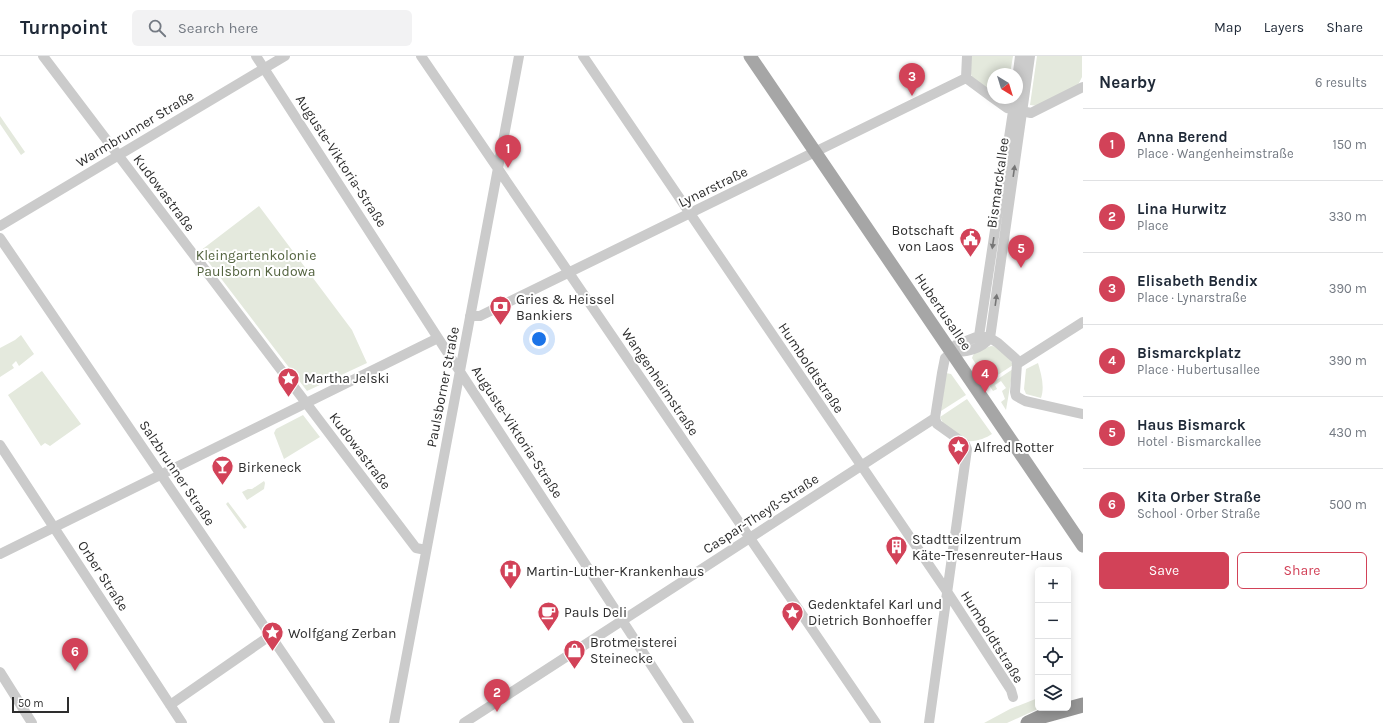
<!DOCTYPE html>
<meta charset="utf-8">
<style>
body{margin:0;font-family:Karla,sans-serif;background:#f2f2f3;color:#1f2937}
.controls{position:absolute;right:12px;bottom:12px;display:grid;overflow:hidden;border-radius:6px;box-shadow:0 2px 10px #0003}
.controls button{width:36px;height:36px;display:grid;place-items:center;padding:0;border:0;border-bottom:1px solid #e0e1e3;background:#fff;color:#1f2937;font:20px sans-serif}
.compass{position:absolute;left:987px;top:12px;width:36px;height:36px;border-radius:50%;background:#fff;box-shadow:0 2px 10px #0003;rotate:142deg}
.scale{position:absolute;left:12px;bottom:10px;width:57px;box-sizing:border-box;padding-left:4px;border:2px solid #2e2e2e;border-top:0;font-size:11px;line-height:14px;white-space:nowrap;color:#2e2e2e;-webkit-text-stroke:3px #fff;paint-order:stroke}
.you{position:absolute;left:539px;top:283px;width:14px;height:14px;margin:-10px;border:3px solid #fff;border-radius:50%;background:#1a73e8;box-shadow:0 0 0 6px #1a73e833}
.badge{display:grid;place-items:center;width:26px;height:26px;border-radius:50%;background:#d24258;color:#fff;font-size:13px;font-weight:700}
.pin{position:absolute;translate:-50% -33px;filter:drop-shadow(0 1px 2px #0008)}
.pin::after{content:'';position:absolute;top:21px;width:14px;height:12px;background:inherit;clip-path:polygon(0 0,100% 0,50% 100%)}
.list{margin:0;padding:0;list-style:none}
h2{display:flex;justify-content:space-between;align-items:center;height:52px;margin:0;padding:0 16px;font-size:17px}
h2 small{font-size:13px;font-weight:400;color:#747a83}
.list li{display:grid;grid-template-columns:26px 1fr auto;gap:12px;align-items:center;box-sizing:border-box;height:72px;padding:0 16px;border-top:1px solid #e0e1e3}
.list b{display:block;font-size:15px;white-space:nowrap}
.list p{margin:0;font-size:13px;white-space:nowrap;color:#747a83}
.list em{font-size:13px;font-style:normal;color:#747a83}
.actions{display:flex;gap:8px;padding:12px 16px}
.actions a{flex:1;padding:9px 0;border:1px solid #d24258;border-radius:6px;text-align:center;font-size:14px;color:#d24258}
.actions .main{background:#d24258;color:#fff}
.icon{flex:none;width:22px;height:22px;fill:none;stroke:currentColor;stroke-width:2;stroke-linecap:round;stroke-linejoin:round}
.map{position:relative;flex:none;width:1083px;height:667px;overflow:hidden}
header{display:flex;align-items:center;gap:24px;box-sizing:border-box;height:56px;padding:0 20px;background:#fff;border-bottom:1px solid #e0e1e3}
header strong{font-size:19px}
nav{display:flex;gap:22px;margin-inline-start:auto;font-size:14px}
.search{width:280px;height:36px;background:#f2f2f3;display:flex;align-items:center;gap:10px;box-sizing:border-box;padding:0 14px;border-radius:6px;color:#747a83;font-size:15px}
main{display:flex}
aside{flex:1;background:#fff}
.map>svg:first-child{display:block}
</style>
<header>
<strong>Turnpoint</strong>
<div class="search"><svg class="icon" aria-label="search" viewBox="0 0 24 24"><circle cx="10" cy="10" r="6"/><path d="M15 15l6 6"/></svg>Search here</div>
<nav><a>Map</a><a>Layers</a><a>Share</a></nav>
</header>
<main>
<div class="map">
<svg width="1083" height="667" viewBox="0 0 1083 667">
<rect width="100%" height="100%" fill="#fff"/>
<path fill="#e4e9dd" d="M 970,0 L 1013,0 L 1010,18 L 993,18 L 993,38 L 972,21 L 971,18 Z
M 1037,0 L 1082,0 L 1082,21 L 1078,29 L 1038,50 L 1030,49 Z
M 0,60 L 25,96 L 21,99 L 0,68 Z
M 259,150 L 352,274 L 367,307 L 307,335 L 200,195 Z
M 21,279 L 34,298 L 19,310 L 16,305 L 12,309 L 14,312 L 0,321 L 0,292 L 15,284 Z
M 991,290 C 1001,290 1009,301 1013,309 L 987,326 L 972,302 C 974,294 984,293 991,290 Z
M 1038,307 C 1041,318 1045,330 1041,342 L 1026,338 L 1024,333 L 1026,313 Z
M 1013,313 L 1006,354 L 1001,346 L 1005,343 L 1002,335 L 1006,332 L 1001,325 L 995,329 L 997,333 L 993,335 L 989,329 Z
M 42,315 L 81,368 L 50,390 L 45,387 L 41,390 L 8,339 Z
M 946,317 L 951,318 L 966,339 L 941,355 L 941,353 Z
M 967,343 L 992,378 C 986,382 976,386 968,385 L 943,367 L 940,361 Z
M 303,359 L 320,381 L 284,403 L 274,377 L 276,373 Z
M 264,425 L 265,427 L 264,433 L 247,444 L 242,436 L 248,433 L 252,433 Z
M 228,446 L 247,471 L 244,473 L 226,448 Z
M 1038,642 L 1038,652 L 1040,652 L 1007,667 L 984,667 L 1010,653 Z"/>
<g fill="none" stroke-linecap="round" stroke-linejoin="round">
<path stroke="#cbcbcb" stroke-width="10" d="M 43,0 L 416,492 L 426,494
M 256,0 L 438,282 L 689,667
M 421,0 L 876,667
M 583,0 L 948,537 L 1011,634 L 1013,641
M 967,0 L 966,22 L 993,42
M 1017,24 L 1020,0
M 993,42 L 1007,52 L 1031,57 L 1083,31
M 0,170 L 285,0
M 0,182 L 330,667
M 470,260 L 480,260 L 966,22
M 979,280 L 1015,42
M 952,296 C 965,297 981,293 990,282 L 1030,0
M 1017,308 L 1083,266
M 0,389 L 182,667
M 0,498 L 438,282
M 0,616 L 32,667
M 170,649 L 271,579
M 394,667 L 519,0
M 464,667 L 935,362
M 929,667 L 967,393 L 965,388 L 937,368 L 935,362 L 942,317 L 945,302 L 952,296 L 956,289 L 979,280 L 990,282 L 998,287 L 1016,303 L 1017,308 L 1015,336 L 1016,340 L 1025,345 L 1083,358"/>
<path stroke="#a6a6a6" stroke-width="13" d="M 750,0 L 1083,490"/>
<path stroke="#959595" stroke-width="15" d="M 1028,667 L 1043,660 L 1083,649"/>
</g>
<defs><path id="oneway-solid" d="M-6-.8H1V-3.2L6.5 0L1 3.2V.8H-6Z"/></defs>
<g fill="#757575">
<use href="#oneway-solid" transform="translate(1014 115) rotate(-82)"/>
<use href="#oneway-solid" transform="translate(993 187) rotate(98)"/>
<use href="#oneway-solid" transform="translate(996 244) rotate(-82)"/>
</g>
<defs>
<symbol id="civic-pin" viewBox="-11 -11 22 30"><path d="M0 17L-7.5 6A9.5 9.5 0 1 1 7.5 6Z" fill="#d24258" stroke="#fff"/><path d="M-.6-6.5H3V-4.5H.6V-3L4-1V1h2V6H-6V1h2V-1L-.6-3ZM-1.2 2.5V6h2.4V2.5Z" fill="#fff"/></symbol>
<symbol id="bank-pin" viewBox="-11 -11 22 30"><path d="M0 17L-7.5 6A9.5 9.5 0 1 1 7.5 6Z" fill="#d24258" stroke="#fff"/><path d="M-6-4H6V4H-6ZM0-2.3a2.3 2.3 0 1 0 0 4.6a2.3 2.3 0 1 0 0-4.6Z" fill="#fff"/></symbol>
<symbol id="sight-pin" viewBox="-11 -11 22 30"><path d="M0 17L-7.5 6A9.5 9.5 0 1 1 7.5 6Z" fill="#d24258" stroke="#fff"/><path d="M0-6L1.8-2.2L6-1.7L2.9 1.2L3.7 5.4L0 3.3L-3.7 5.4L-2.9 1.2L-6-1.7L-1.8-2.2Z" fill="#fff"/></symbol>
<symbol id="bar-pin" viewBox="-11 -11 22 30"><path d="M0 17L-7.5 6A9.5 9.5 0 1 1 7.5 6Z" fill="#d24258" stroke="#fff"/><path d="M-6-5H6L.8 .8V4.5H3.5V6h-7V4.5H-.8V.8Z" fill="#fff"/></symbol>
<symbol id="building-pin" viewBox="-11 -11 22 30"><path d="M0 17L-7.5 6A9.5 9.5 0 1 1 7.5 6Z" fill="#d24258" stroke="#fff"/><path d="M-4-6H4V6H1V3H-1V6H-4ZM-2.5-4.3h1.7v1.8h-1.7ZM.8-4.3h1.7v1.8H.8ZM-2.5-1h1.7V.8h-1.7ZM.8-1h1.7V.8H.8Z" fill="#fff"/></symbol>
<symbol id="hospital-pin" viewBox="-11 -11 22 30"><path d="M0 17L-7.5 6A9.5 9.5 0 1 1 7.5 6Z" fill="#d24258" stroke="#fff"/><path d="M-5-5h3v3.5h4V-5h3V5h-3V1.5h-4V5h-3Z" fill="#fff"/></symbol>
<symbol id="cafe-pin" viewBox="-11 -11 22 30"><path d="M0 17L-7.5 6A9.5 9.5 0 1 1 7.5 6Z" fill="#d24258" stroke="#fff"/><path d="M-5.5-4.5H6V0H3Q3 3.5 0 3.5H-2.5Q-5.5 3.5-5.5 0ZM3-3.2v2h1.7v-2ZM-6 4.5H4V6H-6Z" fill="#fff"/></symbol>
<symbol id="shop-pin" viewBox="-11 -11 22 30"><path d="M0 17L-7.5 6A9.5 9.5 0 1 1 7.5 6Z" fill="#d24258" stroke="#fff"/><path d="M-5-2.5h2.3a2.7 3.5 0 0 1 5.4 0H5L5.5 6h-11ZM-1.5-2.5h3a1.5 2.3 0 0 0-3 0Z" fill="#fff"/></symbol>
</defs>
<g fill-rule="evenodd">
<use href="#civic-pin" x="958" y="170" width="25" height="34"/>
<use href="#bank-pin" x="488" y="238" width="25" height="34"/>
<use href="#sight-pin" x="276" y="310" width="25" height="34"/>
<use href="#sight-pin" x="946" y="378" width="25" height="34"/>
<use href="#bar-pin" x="210" y="398" width="25" height="34"/>
<use href="#building-pin" x="884" y="478" width="25" height="34"/>
<use href="#hospital-pin" x="498" y="502" width="25" height="34"/>
<use href="#cafe-pin" x="536" y="544" width="25" height="34"/>
<use href="#sight-pin" x="780" y="544" width="25" height="34"/>
<use href="#sight-pin" x="260" y="564" width="25" height="34"/>
<use href="#shop-pin" x="562" y="582" width="25" height="34"/>
</g>
<g text-anchor="middle" dominant-baseline="central" stroke-width="4" stroke-linejoin="round" paint-order="stroke">
<g font-size="14" fill="#2e2e2e" stroke="#fff">
<text transform="translate(135 73) rotate(-31)">Warmbrunner Straße</text>
<text transform="translate(341 105) rotate(57)">Auguste-Viktoria-Straße</text>
<text transform="translate(998 127) rotate(-82)">Bismarckallee</text>
<text transform="translate(713 131) rotate(-26)">Lynarstraße</text>
<text transform="translate(164 137) rotate(53)">Kudowastraße</text>
<text transform="translate(943 256) rotate(56)">Hubertusallee</text>
<text transform="translate(811 312) rotate(56)">Humboldtstraße</text>
<text transform="translate(660 326) rotate(56)">Wangenheimstraße</text>
<text transform="translate(443 331) rotate(-79)">Paulsborner Straße</text>
<text transform="translate(517 376) rotate(57)">Auguste-Viktoria-Straße</text>
<text transform="translate(360 395) rotate(53)">Kudowastraße</text>
<text transform="translate(177 417) rotate(56)">Salzbrunner Straße</text>
<text transform="translate(761 458) rotate(-33)">Caspar-Theyß-Straße</text>
<text transform="translate(103 520) rotate(57)">Orber Straße</text>
<text transform="translate(992 581) rotate(58)">Humboldtstraße</text>
</g>
<g font-size="14" fill="#2e2e2e" stroke="#fff" text-anchor="start">
<text x="954" y="174" text-anchor="end">Botschaft<tspan x="954" dy="16">von Laos</tspan></text>
<text x="516" y="243">Gries &amp; Heissel<tspan x="516" dy="16">Bankiers</tspan></text>
<text x="304" y="322">Martha Jelski</text>
<text x="974" y="391">Alfred Rotter</text>
<text x="238" y="411">Birkeneck</text>
<text x="912" y="483">Stadtteilzentrum<tspan x="912" dy="16">Käte-Tresenreuter-Haus</tspan></text>
<text x="526" y="515">Martin-Luther-Krankenhaus</text>
<text x="808" y="548">Gedenktafel Karl und<tspan x="808" dy="16">Dietrich Bonhoeffer</tspan></text>
<text x="564" y="556">Pauls Deli</text>
<text x="288" y="577">Wolfgang Zerban</text>
<text x="590" y="586">Brotmeisterei<tspan x="590" dy="16">Steinecke</tspan></text>
</g>
<g font-size="14" fill="#546440" stroke="#fff">
<text x="256" y="199">Kleingartenkolonie<tspan x="256" dy="16">Paulsborn Kudowa</tspan></text>
</g>
</g>
</svg>
<div class="controls">
<button>+</button>
<button>−</button>
<button><svg class="icon" aria-label="locate" viewBox="0 0 24 24"><circle cx="12" cy="12" r="6"/><path d="M12 2v4M12 18v4M2 12h4M18 12h4"/></svg></button>
<button><svg class="icon" aria-label="layers" viewBox="0 0 24 24"><path d="M12 4l9 5-9 5-9-5zM3 14l9 5 9-5"/></svg></button>
</div>
<svg class="compass" viewBox="-18 -18 36 36"><path d="M0-13l5 13h-10z" fill="#e53935"/><path d="M0 13l5-13h-10z" fill="#747a83"/></svg>
<div class="scale">50 m</div>
<div class="you"></div>
<div class="pin badge" style="left:508px;top:112px">1</div>
<div class="pin badge" style="left:497px;top:656px">2</div>
<div class="pin badge" style="left:912px;top:40px">3</div>
<div class="pin badge" style="left:985px;top:337px">4</div>
<div class="pin badge" style="left:1021px;top:212px">5</div>
<div class="pin badge" style="left:75px;top:615px">6</div>
</div>
<aside>
<h2>Nearby<small>6 results</small></h2>
<ul class="list">
<li><span class="badge">1</span><div><b>Anna Berend</b><p>Place · Wangenheimstraße</p></div><em>150 m</em></li>
<li><span class="badge">2</span><div><b>Lina Hurwitz</b><p>Place</p></div><em>330 m</em></li>
<li><span class="badge">3</span><div><b>Elisabeth Bendix</b><p>Place · Lynarstraße</p></div><em>390 m</em></li>
<li><span class="badge">4</span><div><b>Bismarckplatz</b><p>Place · Hubertusallee</p></div><em>390 m</em></li>
<li><span class="badge">5</span><div><b>Haus Bismarck</b><p>Hotel · Bismarckallee</p></div><em>430 m</em></li>
<li><span class="badge">6</span><div><b>Kita Orber Straße</b><p>School · Orber Straße</p></div><em>500 m</em></li>
</ul>
<div class="actions"><a class="main">Save</a><a>Share</a></div>
</aside>
</main>
